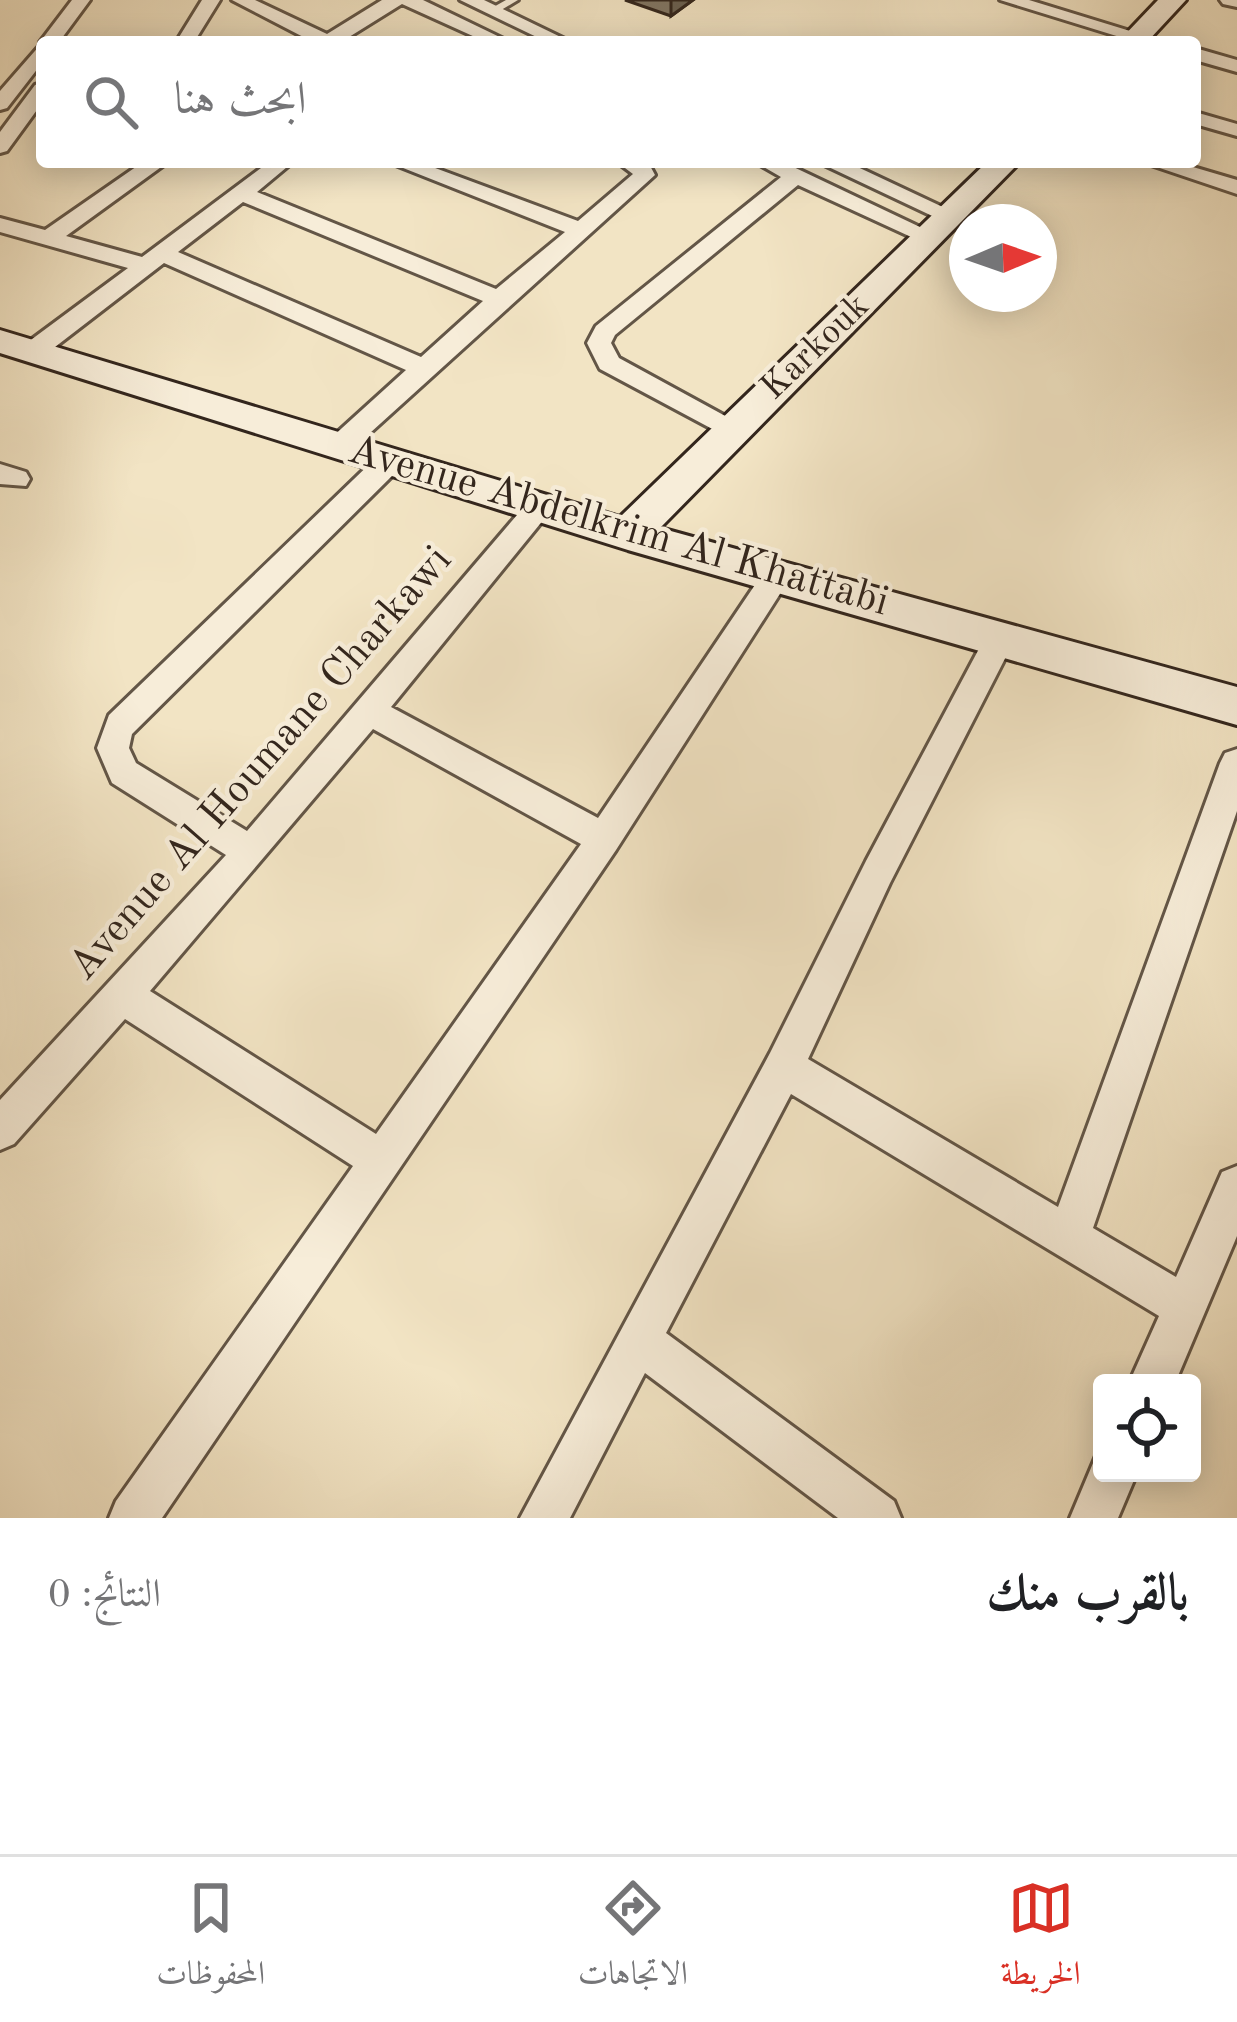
<!DOCTYPE html>
<html lang="ar">
<meta charset="utf-8">
<style>
body{margin:0;font-family:"Old Standard TT",Amiri,serif;background:#f6f6f6;color:#202124;direction:rtl}
.controls{position:absolute;right:36px;bottom:36px;display:grid;overflow:hidden;border-radius:12px;box-shadow:0 6px 30px #0003}
.controls button{width:108px;height:108px;display:grid;place-items:center;padding:0;border:0;border-bottom:3px solid #e0e0e0;background:#fff;color:#202124;font:60px sans-serif}
.compass{position:absolute;left:949px;top:204px;width:108px;height:108px;border-radius:50%;background:#fff;box-shadow:0 6px 30px #0003;rotate:88deg}
.list{margin:0;padding:0;list-style:none}
h2{display:flex;justify-content:space-between;align-items:center;height:156px;margin:0;padding:0 48px;font-size:51px}
h2 small{font-size:39px;font-weight:400;color:#757577}
.icon{flex:none;width:66px;height:66px;fill:none;stroke:currentColor;stroke-width:2;stroke-linecap:round;stroke-linejoin:round}
.map{position:relative;flex:none;width:1237px;height:1518px;overflow:hidden;direction:ltr}
.search{position:absolute;background:#fff;box-shadow:0 6px 30px #0003;left:36px;right:36px;top:36px;height:132px;display:flex;align-items:center;gap:30px;box-sizing:border-box;padding:0 42px;border-radius:12px;color:#757577;font-size:45px}
.sheet{height:336px;background:#fff}
nav{display:flex;justify-content:space-around;align-items:center;box-sizing:border-box;height:168px;border-top:3px solid #e0e0e0;background:#fff;font-size:33px;color:#757577}
nav a{display:grid;justify-items:center;gap:6px}
nav .on{color:#d93025}
.map>svg:first-child{display:block}
</style>
<div class="map">
<svg width="1237" height="1518" viewBox="0 0 1237 1518">
<rect width="100%" height="100%" fill="#f2e4c4"/>
<filter id="stains"><feTurbulence type="fractalNoise" baseFrequency=".00167" numOctaves="4"/><feColorMatrix values="0 0 0 0 .2 0 0 0 0 .09 0 0 0 0 .02 0 0 0 .5 -.17"/></filter>
<radialGradient id="worn" r=".72"><stop offset=".6" stop-color="#630" stop-opacity="0"/><stop offset="1" stop-color="#630" stop-opacity=".3"/></radialGradient>
<g fill="none" stroke-linecap="round" stroke-linejoin="round">
<defs>
<path id="lane" d="M 506,0 L 518,0 L 496,13 L 490,13 L 490,9 Z"/>
<path id="street" d="M 72,0 L 90,0 L 59,42 L 42,42 L 42,63 L 7,108 L 0,110 L 0,91 L 41,44 L 40,42 Z
M 202,0 L 220,0 L 194,42 L 176,42 Z
M 232,0 L 255,0 L 327,34 L 382,0 L 423,0 L 510,42 L 486,42 L 402,4 L 341,42 L 313,42 Z
M 460,0 L 484,0 L 571,42 L 547,42 Z
M 1000,0 L 1029,0 L 1166,42 L 1136,42 Z
M 1220,0 L 1237,0 L 1237,7 L 1223,4 Z
M 1195,48 L 1237,60 L 1237,72 L 1195,60 Z
M 42,83 L 42,103 L 7,151 L 0,153 L 0,132 L 35,85 Z
M 1195,112 L 1237,124 L 1237,136 L 1195,124 Z
M 143,162 L 168,162 L 66,236 L 142,257 L 269,162 L 293,162 L 257,192 L 496,289 L 565,232 L 388,162 L 419,162 L 578,221 L 633,174 L 617,162 L 648,162 L 655,175 L 349,452 L 340,454 L 327,445 L 331,438 L 406,370 L 164,263 L 42,357 L 24,357 L 21,351 L 24,345 L 128,268 L 0,232 L 0,218 L 45,230 ZM 243,202 L 483,301 L 421,357 L 178,252 Z
M 755,162 L 783,162 L 941,237 L 938,242 L 922,242 L 798,185 L 615,335 L 611,343 L 619,358 L 740,424 L 744,430 L 731,439 L 600,369 L 587,343 L 596,326 L 781,177 Z
M 818,162 L 847,162 L 964,217 L 953,224 L 945,222 Z
M 1142,162 L 1176,162 L 1237,180 L 1237,194 Z
M 390,452 L 404,461 L 400,468 L 132,734 L 129,748 L 136,763 L 247,831 L 529,501 L 549,501 L 553,508 L 391,707 L 598,818 L 767,567 L 787,567 L 792,575 L 616,850 L 162,1518 L 109,1518 L 116,1501 L 353,1166 L 125,1019 L 14,1144 L 0,1150 L 0,1100 L 226,855 L 112,783 L 97,748 L 109,715 L 380,454 ZM 373,729 L 581,844 L 376,1134 L 150,991 Z
M 0,464 L 26,472 L 30,479 L 26,486 L 0,484 Z
M 1000,627 L 1011,630 L 1015,639 L 890,883 L 808,1059 L 1058,1207 L 1220,763 L 1225,753 L 1237,749 L 1237,811 L 1093,1228 L 1176,1277 L 1222,1172 L 1237,1166 L 1237,1236 L 1175,1383 L 1129,1383 L 1159,1316 L 791,1094 L 666,1333 L 894,1501 L 901,1518 L 838,1518 L 645,1373 L 570,1518 L 520,1518 L 770,1053 L 866,861 L 989,630 Z
M 1102,1454 L 1102,1473 L 1137,1473 L 1118,1518 L 1070,1518 L 1096,1456 Z"/>
<path id="secondary" d="M 1158,0 L 1186,0 L 1147,42 L 1118,42 Z
M 987,162 L 1020,162 L 660,528 L 1237,687 L 1237,725 L 628,550 L 0,353 L 0,330 L 620,517 Z"/>
</defs>
<use href="#lane" stroke="#635647" stroke-width="6"/>
<use href="#street" stroke="#635647" stroke-width="6"/>
<use href="#secondary" stroke="#33261d" stroke-width="6"/>
<use href="#lane" fill="#f7edd9" fill-rule="evenodd"/>
<use href="#street" fill="#f7edd9" fill-rule="evenodd"/>
<use href="#secondary" fill="#f7edd9" fill-rule="evenodd"/>
</g>
<path fill="#817664" stroke="#33261d" stroke-width="3" d="M 625,0 L 693,0 L 671,16 Z"/>
<path fill="#696051" stroke="#33261d" stroke-width="3" d="M 671,0 L 693,0 L 671,16 Z"/>
<g text-anchor="middle" dominant-baseline="central" stroke-width="9" stroke-linejoin="round" paint-order="stroke">
<g font-size="36" fill="#33261d" stroke="#f7edd9">
<text transform="translate(816 348) rotate(-44)">Karkouk</text>
</g>
<g font-size="42" fill="#33261d" stroke="#f7edd9">
<text transform="translate(618 527) rotate(16)">Avenue Abdelkrim Al Khattabi</text>
<text transform="translate(261 764) rotate(-49)">Avenue Al Houmane Charkawi</text>
</g>
</g>
<rect width="100%" height="100%" filter="url(#stains)"/>
<rect width="100%" height="100%" fill="url(#worn)"/>
</svg>
<div class="controls">
<button><svg class="icon" aria-label="locate" viewBox="0 0 24 24"><circle cx="12" cy="12" r="6"/><path d="M12 2v4M12 18v4M2 12h4M18 12h4"/></svg></button>
</div>
<svg class="compass" viewBox="-18 -18 36 36"><path d="M0-13l5 13h-10z" fill="#e53935"/><path d="M0 13l5-13h-10z" fill="#757577"/></svg>
<div class="search"><svg class="icon" aria-label="search" viewBox="0 0 24 24"><circle cx="10" cy="10" r="6"/><path d="M15 15l6 6"/></svg>ابحث هنا</div>
</div>
<section class="sheet">
<h2>بالقرب منك<small>النتائج: 0</small></h2>
<ul class="list">
</ul>
</section>
<nav>
<a class="on"><svg class="icon" aria-label="map" viewBox="0 0 24 24"><path d="M3 6l6-2 6 2 6-2v14l-6 2-6-2-6 2zM9 4v14M15 6v14"/></svg>الخريطة</a>
<a><svg class="icon" aria-label="directions" viewBox="0 0 24 24"><path d="M12 3l9 9-9 9-9-9zM9 14v-3h6M13 9l2 2-2 2"/></svg>الاتجاهات</a>
<a><svg class="icon" aria-label="saved" viewBox="0 0 24 24"><path d="M7 4h10v16l-5-4-5 4z"/></svg>المحفوظات</a>
</nav>
